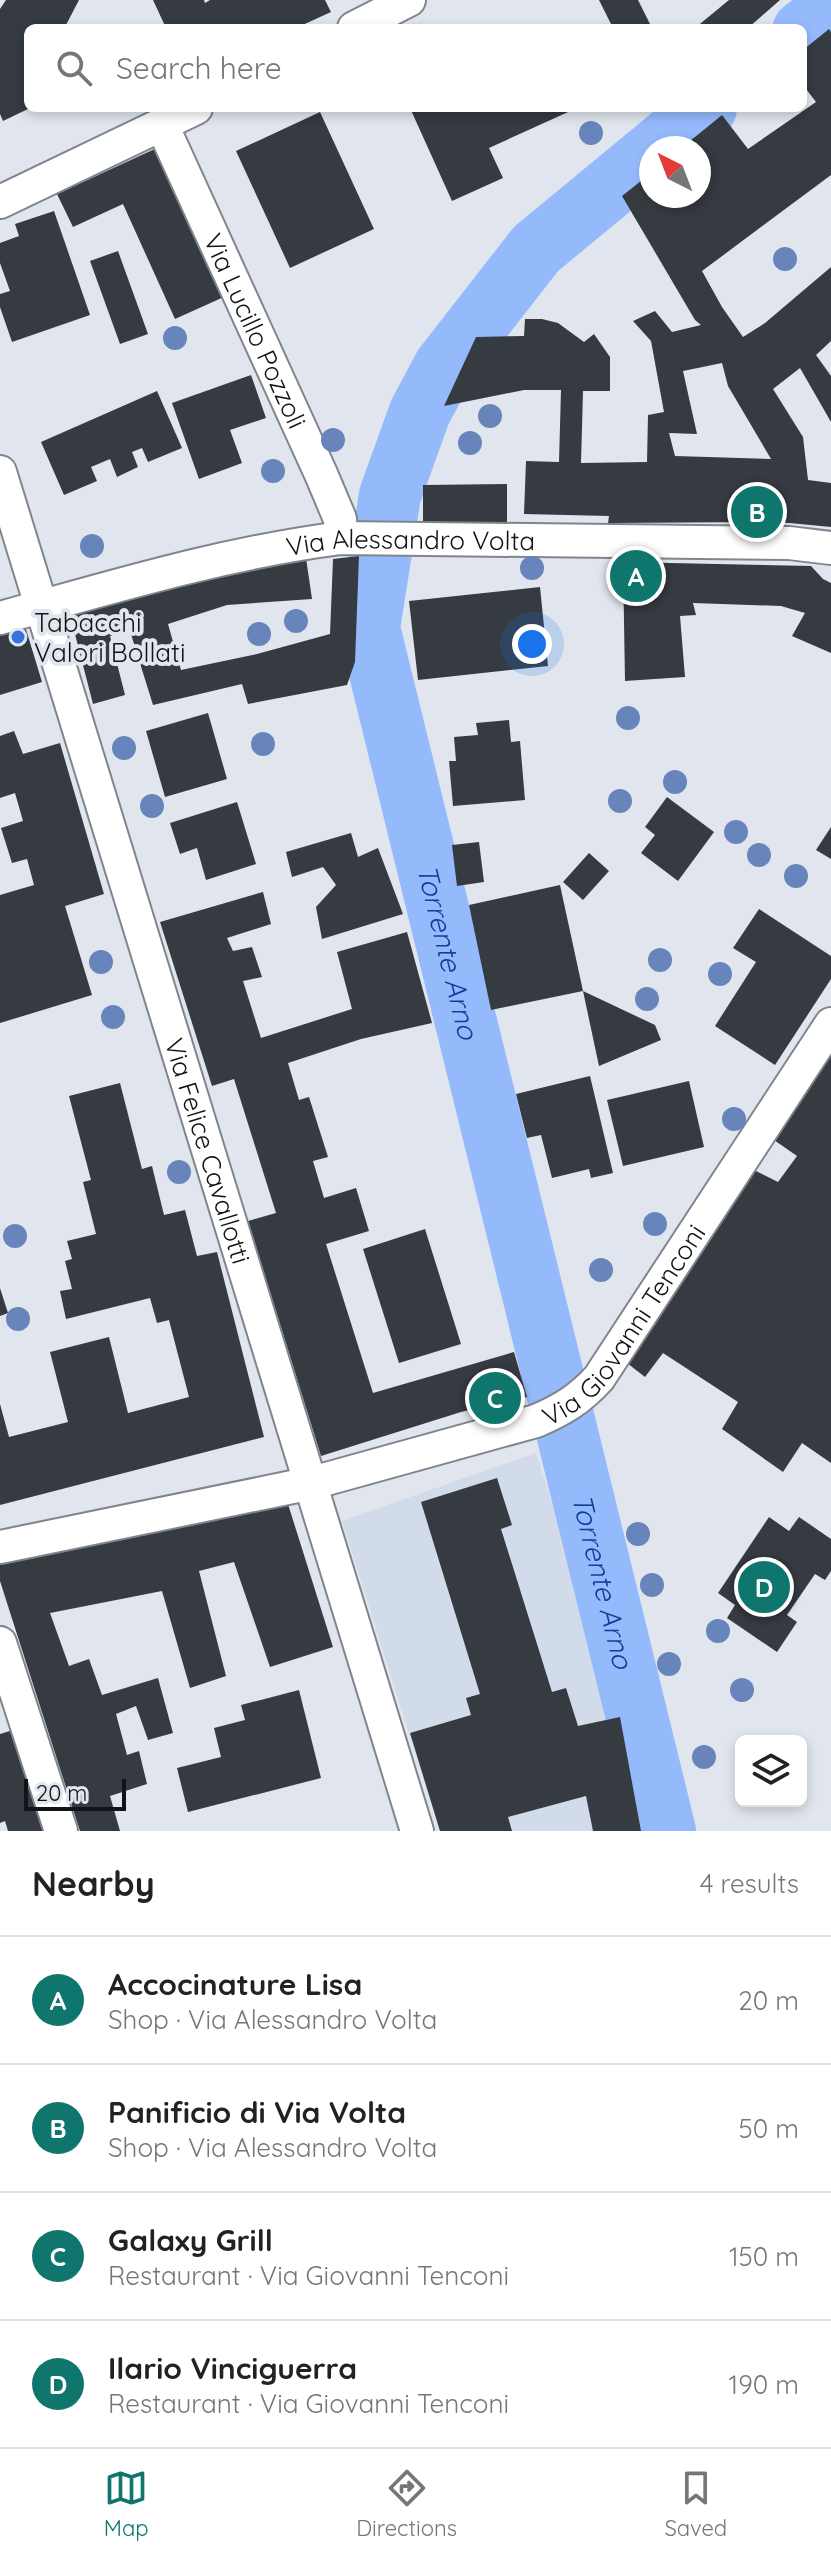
<!DOCTYPE html>
<meta charset="utf-8">
<style>
body{margin:0;font-family:Quicksand,sans-serif;background:#f2f2f2;color:#222}
.controls{position:absolute;right:24px;bottom:24px;display:grid;overflow:hidden;border-radius:12px;box-shadow:0 4px 12px #0003}
.controls button{width:72px;height:72px;display:grid;place-items:center;padding:0;border:0;border-bottom:2px solid #e0e0e0;background:#fff;color:#222;font:40px sans-serif}
.compass{position:absolute;left:639px;top:136px;width:72px;height:72px;border-radius:50%;background:#fff;box-shadow:0 4px 12px #0003;rotate:318deg}
.scale{position:absolute;left:24px;bottom:20px;width:102px;box-sizing:border-box;padding-left:8px;border:4px solid #121316;border-top:0;font-size:22px;line-height:28px;white-space:nowrap;color:#121316;-webkit-text-stroke:6px #e1e6ee;paint-order:stroke}
.you{position:absolute;left:532px;top:644px;width:28px;height:28px;margin:-20px;border:6px solid #fff;border-radius:50%;background:#1a73e8;box-shadow:0 0 0 12px #1a73e833}
.badge{display:grid;place-items:center;width:52px;height:52px;border-radius:50%;background:#0f766e;color:#fff;font-size:26px;font-weight:700}
.pin{position:absolute;translate:-50% -50%;border:4px solid #fff;box-shadow:0 2px 8px #0006}
.list{margin:0;padding:0;list-style:none}
h2{display:flex;justify-content:space-between;align-items:center;height:104px;margin:0;padding:0 32px;font-size:34px}
h2 small{font-size:26px;font-weight:400;color:#767676}
.list li{display:grid;grid-template-columns:52px 1fr auto;gap:24px;align-items:center;box-sizing:border-box;height:128px;padding:0 32px;border-top:2px solid #e0e0e0}
.list b{display:block;font-size:30px;white-space:nowrap}
.list p{margin:0;font-size:26px;white-space:nowrap;color:#767676}
.list em{font-size:26px;font-style:normal;color:#767676}
.icon{flex:none;width:44px;height:44px;fill:none;stroke:currentColor;stroke-width:2;stroke-linecap:round;stroke-linejoin:round}
.map{position:relative;flex:none;width:831px;height:1831px;overflow:hidden}
.search{position:absolute;background:#fff;box-shadow:0 4px 12px #0003;left:24px;right:24px;top:24px;height:88px;display:flex;align-items:center;gap:20px;box-sizing:border-box;padding:0 28px;border-radius:12px;color:#767676;font-size:30px}
.sheet{height:616px;background:#fff}
nav{display:flex;justify-content:space-around;align-items:center;box-sizing:border-box;height:112px;border-top:2px solid #e0e0e0;background:#fff;font-size:22px;color:#767676}
nav a{display:grid;justify-items:center;gap:4px}
nav .on{color:#0f766e}
.map>svg:first-child{display:block}
</style>
<div class="map">
<svg width="831" height="1831" viewBox="0 0 831 1831">
<rect width="100%" height="100%" fill="#e1e6ee"/>
<path fill="#d2dbea" d="M 536,1453 L 620,1717 L 641,1831 L 440,1831 L 342,1521 Z"/>
<g fill="none" stroke-linecap="round" stroke-linejoin="round">
<g stroke="#95bafc" stroke-width="62">
<path d="M 803,31 L 831,9"/>
<path d="M 658,148 L 706,108"/>
<path id="s1" d="M 651,154 L 536,249 L 444,367 L 420,412 L 390,495 L 369,628 L 665,1831"/>
</g>
</g>
<path fill="#363a41" fill-rule="evenodd" d="M 6,0 L 79,0 L 66,25 L 67,28 L 28,28 L 28,109 L 3,121 L 0,114 L 0,9 Z
M 153,0 L 204,0 L 205,3 L 210,0 L 325,0 L 331,12 L 296,28 L 166,28 Z
M 599,0 L 638,0 L 652,28 L 613,28 Z
M 729,0 L 780,0 L 748,28 L 695,28 Z
M 829,29 L 831,32 L 831,175 L 702,271 L 722,307 L 743,337 L 765,323 L 831,267 L 831,341 L 816,355 L 831,376 L 831,422 L 800,368 L 773,389 L 803,437 L 808,480 L 831,483 L 831,527 L 779,522 L 608,523 L 609,516 L 524,514 L 526,461 L 559,462 L 561,390 L 524,390 L 444,406 L 476,337 L 524,336 L 525,319 L 542,319 L 558,323 L 584,342 L 594,334 L 610,357 L 610,391 L 583,391 L 581,463 L 647,462 L 648,415 L 664,412 L 651,341 L 633,321 L 655,311 L 672,332 L 701,325 L 695,320 L 622,196 L 651,173 L 651,196 L 699,196 L 699,148 L 681,148 L 695,137 L 722,115 L 748,149 L 816,102 L 803,85 L 803,50 ZM 722,363 L 728,386 L 771,459 L 675,456 L 669,433 L 697,434 L 683,371 Z
M 410,108 L 577,108 L 489,148 L 503,178 L 452,201 Z
M 320,112 L 374,229 L 290,268 L 236,151 Z
M 159,147 L 226,296 L 175,319 L 123,204 L 73,227 L 57,194 Z
M 54,211 L 90,315 L 12,342 L 0,307 L 0,294 L 10,291 L 0,263 L 0,243 L 19,236 L 15,224 Z
M 118,251 L 148,334 L 120,344 L 90,261 Z
M 251,375 L 266,418 L 230,430 L 242,463 L 199,479 L 172,403 Z
M 157,391 L 182,448 L 148,462 L 142,448 L 132,452 L 138,467 L 117,477 L 110,459 L 91,467 L 97,481 L 64,495 L 41,442 Z
M 507,484 L 507,524 L 423,525 L 423,485 Z
M 359,556 L 355,662 L 347,685 L 248,704 L 242,684 L 153,705 L 130,631 L 110,636 L 125,695 L 93,704 L 69,611 L 220,570 L 306,558 L 312,599 L 227,605 L 168,624 L 181,670 L 257,654 L 330,634 L 333,559 Z
M 623,562 L 811,566 L 823,579 L 831,583 L 831,653 L 792,636 L 805,613 L 781,606 L 693,603 L 696,615 L 680,616 L 685,677 L 625,681 Z
M 540,587 L 548,666 L 418,680 L 409,601 Z
M 25,626 L 42,682 L 0,695 L 0,633 Z
M 208,713 L 227,779 L 165,797 L 146,731 Z
M 509,720 L 511,742 L 520,741 L 525,800 L 453,806 L 449,761 L 456,761 L 454,737 L 478,735 L 476,723 Z
M 14,731 L 23,754 L 60,743 L 104,894 L 65,906 L 92,995 L 0,1023 L 0,895 L 34,885 L 27,859 L 12,863 L 1,828 L 23,821 L 15,793 L 0,798 L 0,736 Z
M 667,797 L 714,832 L 678,881 L 641,853 L 655,835 L 645,827 Z
M 237,802 L 256,864 L 206,880 L 197,848 L 180,854 L 170,823 Z
M 831,827 L 831,859 L 816,850 Z
M 351,833 L 358,857 L 378,848 L 403,914 L 322,939 L 316,907 L 336,885 L 323,867 L 292,877 L 286,852 Z
M 479,842 L 484,882 L 457,886 L 452,845 Z
M 589,853 L 609,871 L 583,900 L 563,882 Z
M 560,885 L 583,991 L 491,1010 L 469,905 Z
M 263,892 L 271,924 L 227,938 L 233,951 L 252,947 L 262,977 L 243,981 L 261,1038 L 352,1009 L 337,952 L 407,932 L 432,1023 L 361,1039 L 288,1063 L 299,1100 L 309,1097 L 328,1157 L 313,1161 L 324,1198 L 356,1188 L 369,1231 L 326,1244 L 373,1393 L 514,1352 L 527,1397 L 461,1412 L 321,1456 L 248,1221 L 276,1213 L 234,1079 L 212,1086 L 160,922 Z
M 759,909 L 831,956 L 831,979 L 775,1065 L 715,1026 L 756,962 L 733,948 Z
M 583,991 L 655,1025 L 661,1040 L 599,1066 Z
M 831,1055 L 831,1463 L 802,1443 L 783,1472 L 722,1429 L 738,1402 L 663,1353 L 645,1377 L 627,1363 L 754,1170 L 778,1182 L 797,1156 L 774,1140 Z
M 590,1076 L 613,1173 L 591,1178 L 589,1169 L 552,1178 L 541,1135 L 527,1138 L 516,1094 Z
M 689,1081 L 704,1147 L 623,1166 L 607,1100 Z
M 120,1083 L 142,1169 L 152,1166 L 164,1215 L 185,1210 L 197,1256 L 217,1252 L 264,1437 L 0,1505 L 0,1404 L 9,1437 L 68,1422 L 50,1352 L 109,1337 L 128,1413 L 189,1397 L 169,1320 L 157,1323 L 150,1298 L 66,1319 L 60,1291 L 72,1289 L 65,1261 L 72,1259 L 67,1241 L 96,1234 L 83,1182 L 91,1180 L 69,1096 Z
M 425,1229 L 461,1344 L 399,1363 L 363,1249 Z
M 0,1288 L 8,1313 L 0,1316 Z
M 497,1478 L 512,1525 L 501,1529 L 552,1692 L 566,1688 L 578,1726 L 620,1717 L 641,1831 L 593,1831 L 586,1796 L 508,1817 L 512,1831 L 440,1831 L 410,1733 L 471,1715 L 466,1698 L 480,1694 L 421,1502 Z
M 287,1501 L 333,1647 L 270,1667 L 234,1562 L 199,1571 L 226,1676 L 190,1688 L 162,1591 L 50,1613 L 69,1666 L 89,1659 L 102,1695 L 158,1678 L 173,1733 L 148,1740 L 136,1706 L 116,1714 L 127,1755 L 139,1751 L 147,1784 L 110,1796 L 120,1831 L 80,1831 L 0,1581 L 0,1559 Z
M 769,1517 L 789,1531 L 799,1517 L 831,1539 L 831,1571 L 825,1580 L 815,1574 L 787,1615 L 797,1622 L 777,1652 L 727,1618 L 735,1605 L 718,1593 Z
M 299,1690 L 321,1778 L 188,1812 L 177,1768 L 221,1757 L 214,1728 L 245,1720 L 241,1705 Z
M 13,1730 L 45,1831 L 8,1831 L 5,1821 L 0,1823 L 0,1734 Z"/>
<g fill="none" stroke-linecap="round" stroke-linejoin="round">
<defs>
<g id="minor">
<path d="M 354,28 L 409,0"/>
<path id="s2" d="M 162,125 L 321,474 L 340,519 L 341,538"/>
<path d="M 0,202 L 196,108"/>
<path id="s3" d="M 0,472 L 417,1831"/>
<path id="s4" d="M 0,618 C 113,587 224,553 341,538 L 789,543 L 831,548"/>
<path id="s5" d="M 0,1547 L 312,1483 L 536,1421 C 562,1410 580,1399 599,1378 L 831,1024"/>
<path d="M 0,1643 L 61,1831"/>
</g>
</defs>
<use href="#minor" stroke="#80858d" stroke-width="36"/>
<use href="#minor" stroke="#fff" stroke-width="32"/>
</g>
<g fill="#6885bb">
<circle cx="591" cy="133" r="12"/>
<circle cx="785" cy="259" r="12"/>
<circle cx="175" cy="338" r="12"/>
<circle cx="490" cy="416" r="12"/>
<circle cx="333" cy="440" r="12"/>
<circle cx="470" cy="443" r="12"/>
<circle cx="273" cy="471" r="12"/>
<circle cx="92" cy="546" r="12"/>
<circle cx="532" cy="568" r="12"/>
<circle cx="296" cy="621" r="12"/>
<circle cx="259" cy="634" r="12"/>
<circle cx="628" cy="718" r="12"/>
<circle cx="263" cy="744" r="12"/>
<circle cx="124" cy="748" r="12"/>
<circle cx="675" cy="782" r="12"/>
<circle cx="620" cy="801" r="12"/>
<circle cx="152" cy="806" r="12"/>
<circle cx="736" cy="832" r="12"/>
<circle cx="759" cy="855" r="12"/>
<circle cx="796" cy="876" r="12"/>
<circle cx="660" cy="960" r="12"/>
<circle cx="101" cy="962" r="12"/>
<circle cx="720" cy="974" r="12"/>
<circle cx="647" cy="999" r="12"/>
<circle cx="113" cy="1017" r="12"/>
<circle cx="734" cy="1119" r="12"/>
<circle cx="179" cy="1172" r="12"/>
<circle cx="655" cy="1224" r="12"/>
<circle cx="15" cy="1236" r="12"/>
<circle cx="601" cy="1270" r="12"/>
<circle cx="18" cy="1319" r="12"/>
<circle cx="638" cy="1534" r="12"/>
<circle cx="652" cy="1585" r="12"/>
<circle cx="718" cy="1631" r="12"/>
<circle cx="669" cy="1664" r="12"/>
<circle cx="742" cy="1690" r="12"/>
<circle cx="704" cy="1757" r="12"/>
</g>
<circle fill="#3872e1" stroke="#e1e6ee" stroke-width="3" cx="18" cy="637" r="8"/>
<g text-anchor="middle" dominant-baseline="central" stroke-width="8" stroke-linejoin="round" paint-order="stroke">
<g font-size="26" fill="#121316" stroke="#e1e6ee">
<text stroke="none"><textPath href="#s2" startOffset="226">Via Lucillo Pozzoli</textPath></text>
<text stroke="none"><textPath href="#s4" startOffset="420">Via Alessandro Volta</textPath></text>
<text stroke="none"><textPath href="#s3" startOffset="710">Via Felice Cavallotti</textPath></text>
<text stroke="none"><textPath href="#s5" startOffset="684">Via Giovanni Tenconi</textPath></text>
</g>
<g font-size="26" fill="#121316" stroke="#e1e6ee" text-anchor="start">
<text x="34" y="622">Tabacchi<tspan x="34" dy="30">Valori Bollati</tspan></text>
</g>
<g font-size="28" font-style="italic" fill="#0f3f9b" stroke="#e1e6ee">
<text stroke="none"><textPath href="#s1" startOffset="906">Torrente Arno</textPath></text>
<text stroke="none"><textPath href="#s1" startOffset="1554">Torrente Arno</textPath></text>
</g>
</g>
</svg>
<div class="controls">
<button><svg class="icon" aria-label="layers" viewBox="0 0 24 24"><path d="M12 4l9 5-9 5-9-5zM3 14l9 5 9-5"/></svg></button>
</div>
<svg class="compass" viewBox="-18 -18 36 36"><path d="M0-13l5 13h-10z" fill="#e53935"/><path d="M0 13l5-13h-10z" fill="#767676"/></svg>
<div class="scale">20 m</div>
<div class="you"></div>
<div class="pin badge" style="left:636px;top:576px">A</div>
<div class="pin badge" style="left:757px;top:512px">B</div>
<div class="pin badge" style="left:495px;top:1398px">C</div>
<div class="pin badge" style="left:764px;top:1587px">D</div>
<div class="search"><svg class="icon" aria-label="search" viewBox="0 0 24 24"><circle cx="10" cy="10" r="6"/><path d="M15 15l6 6"/></svg>Search here</div>
</div>
<section class="sheet">
<h2>Nearby<small>4 results</small></h2>
<ul class="list">
<li><span class="badge">A</span><div><b>Accocinature Lisa</b><p>Shop · Via Alessandro Volta</p></div><em>20 m</em></li>
<li><span class="badge">B</span><div><b>Panificio di Via Volta</b><p>Shop · Via Alessandro Volta</p></div><em>50 m</em></li>
<li><span class="badge">C</span><div><b>Galaxy Grill</b><p>Restaurant · Via Giovanni Tenconi</p></div><em>150 m</em></li>
<li><span class="badge">D</span><div><b>Ilario Vinciguerra</b><p>Restaurant · Via Giovanni Tenconi</p></div><em>190 m</em></li>
</ul>
</section>
<nav>
<a class="on"><svg class="icon" aria-label="map" viewBox="0 0 24 24"><path d="M3 6l6-2 6 2 6-2v14l-6 2-6-2-6 2zM9 4v14M15 6v14"/></svg>Map</a>
<a><svg class="icon" aria-label="directions" viewBox="0 0 24 24"><path d="M12 3l9 9-9 9-9-9zM9 14v-3h6M13 9l2 2-2 2"/></svg>Directions</a>
<a><svg class="icon" aria-label="saved" viewBox="0 0 24 24"><path d="M7 4h10v16l-5-4-5 4z"/></svg>Saved</a>
</nav>
